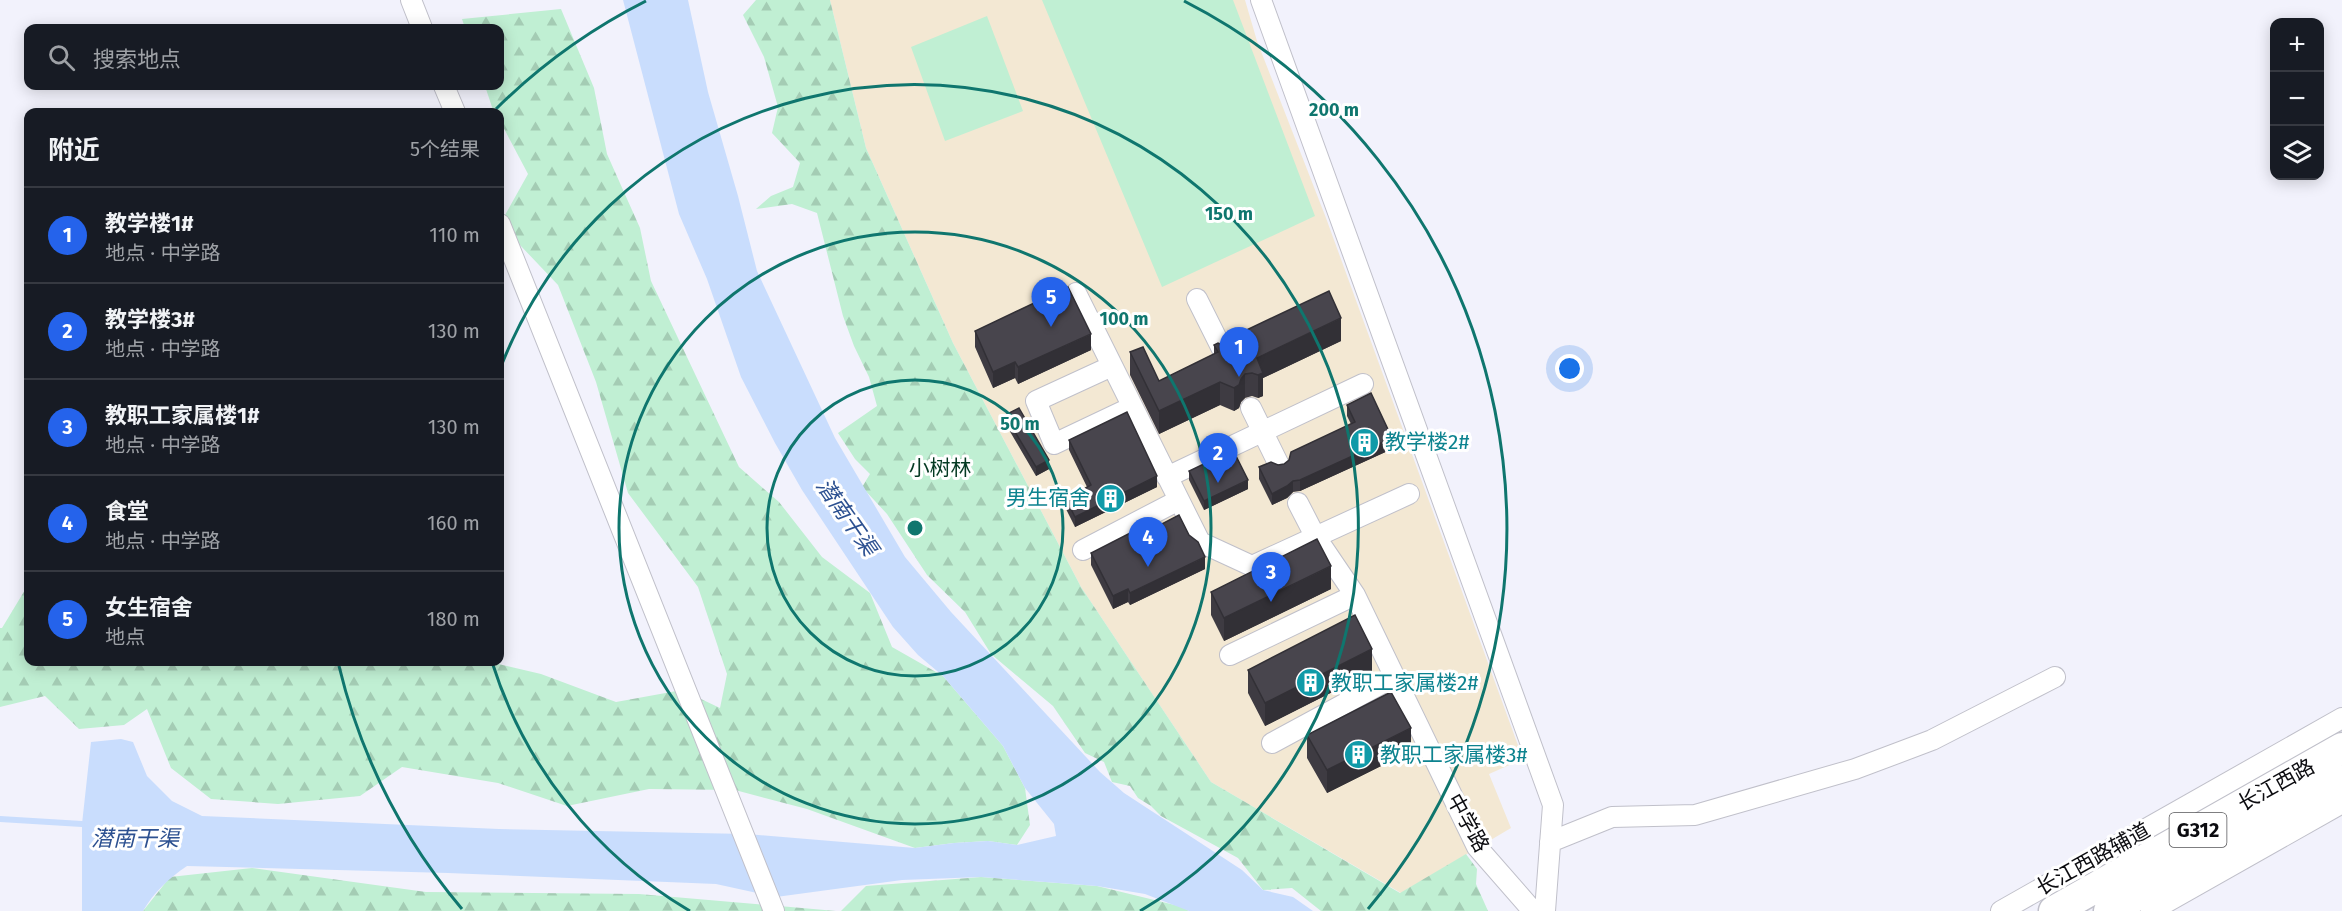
<!DOCTYPE html>
<html lang="zh">
<meta charset="utf-8">
<style>
body{margin:0;font-family:"Fira Sans","Noto Sans SC",sans-serif;background:#242831;color:#f1f3f6}
.controls{position:absolute;right:18px;top:18px;display:grid;overflow:hidden;border-radius:12px;box-shadow:0 3px 15px #0003}
.controls button{width:54px;height:54px;display:grid;place-items:center;padding:0;border:0;border-bottom:2px solid #363941;background:#171b24;color:#f1f3f6;font:30px sans-serif}
.you{position:absolute;left:1570px;top:369px;width:21px;height:21px;margin:-15px;border:4px solid #fff;border-radius:50%;background:#1a73e8;box-shadow:0 0 0 9px #1a73e833}
.badge{display:grid;place-items:center;width:39px;height:39px;border-radius:50%;background:#2563eb;color:#fff;font-size:20px;font-weight:700}
.pin{position:absolute;translate:-50% -50px;filter:drop-shadow(0 2px 3px #0008)}
.pin::after{content:'';position:absolute;top:32px;width:21px;height:18px;background:inherit;clip-path:polygon(0 0,100% 0,50% 100%)}
.list{margin:0;padding:0;list-style:none}
h2{display:flex;justify-content:space-between;align-items:center;height:78px;margin:0;padding:0 24px;font-size:26px}
h2 small{font-size:20px;font-weight:400;color:#9ea1a6}
.list li{display:grid;grid-template-columns:39px 1fr auto;gap:18px;align-items:center;box-sizing:border-box;height:96px;padding:0 24px;border-top:2px solid #363941}
.list b{display:block;font-size:22px;white-space:nowrap}
.list p{margin:0;font-size:20px;white-space:nowrap;color:#9ea1a6}
.list em{font-size:20px;font-style:normal;color:#9ea1a6}
.icon{flex:none;width:33px;height:33px;fill:none;stroke:currentColor;stroke-width:2;stroke-linecap:round;stroke-linejoin:round}
.map{position:relative;flex:none;width:2342px;height:911px;overflow:hidden}
.search{position:absolute;background:#171b24;box-shadow:0 3px 15px #0003;left:24px;top:24px;width:480px;height:66px;display:flex;align-items:center;gap:15px;box-sizing:border-box;padding:0 21px;border-radius:12px;color:#9ea1a6;font-size:22px}
.panel{position:absolute;background:#171b24;box-shadow:0 3px 15px #0003;left:24px;top:108px;width:480px;height:558px;border-radius:12px}
.map>svg:first-child{display:block}
</style>
<div class="map">
<svg width="2342" height="911" viewBox="0 0 2342 911">
<defs>
<pattern id="forest-firs" width="22" height="20" patternUnits="userSpaceOnUse" patternTransform="scale(1.5)"><rect width="22" height="20" fill="#c0efd3"/><path d="M5 1l3.5 6h-7zM16 11l3.5 6h-7z" fill="#a4ccb4"/></pattern>
</defs>
<rect width="100%" height="100%" fill="#f2f2fc"/>
<path fill="#f3e8d3" d="M 830,0 L 1245,0 L 1257,41 L 1326,218 L 1523,759 L 1489,774 L 1511,828 L 1401,893 L 1211,782 L 1081,587 L 953,343 L 866,148 Z"/>
<path fill="url(#forest-firs)" d="M 756,0 L 830,0 L 866,148 L 953,343 L 1081,587 L 1211,782 L 1400,893 L 1466,854 L 1477,869 L 1476,884 L 1488,911 L 1321,911 L 1292,888 L 1263,890 L 1238,858 L 1161,816 L 1151,806 L 1138,798 L 1130,786 L 1112,782 L 1104,762 L 1085,753 L 1053,706 L 991,654 L 965,612 L 927,575 L 887,514 L 862,487 L 870,474 L 855,459 L 838,433 L 877,406 L 869,377 L 854,346 L 843,316 L 817,213 L 792,204 L 756,209 L 771,196 L 793,187 L 800,163 L 772,133 L 778,107 L 764,57 L 743,15 Z
M 561,9 L 594,88 L 607,154 L 640,228 L 651,281 L 739,467 L 779,502 L 822,557 L 870,593 L 892,647 L 943,676 L 1003,746 L 1025,788 L 1030,825 L 1017,845 L 988,841 L 954,843 L 915,848 L 807,809 L 735,790 L 649,789 L 567,806 L 498,783 L 402,767 L 360,796 L 278,804 L 211,799 L 171,768 L 147,709 L 124,725 L 79,729 L 45,696 L 0,707 L 0,628 L 2,628 L 28,585 L 28,662 L 490,662 L 541,674 L 616,702 L 682,690 L 720,708 L 727,674 L 698,587 L 628,493 L 596,382 L 558,285 L 500,224 L 528,174 L 500,121 L 500,112 L 493,110 L 485,86 L 500,86 L 500,28 L 465,28 L 462,19 Z
M 252,868 L 426,892 L 639,894 L 836,911 L 143,911 L 170,877 Z
M 981,877 L 1097,886 L 1183,907 L 1189,911 L 841,911 L 866,886 Z"/>
<path fill="#c0efd3" d="M 1042,0 L 1233,0 L 1315,216 L 1162,287 Z
M 987,16 L 1023,111 L 945,141 L 911,47 Z"/>
<path fill="#c9ddfd" d="M 623,0 L 688,0 L 708,92 L 738,196 L 757,271 L 835,438 L 905,557 L 951,612 L 1100,772 L 1124,793 L 1242,870 L 1263,890 L 1293,897 L 1313,911 L 1189,911 L 1145,894 L 1097,886 L 981,877 L 902,880 L 776,897 L 716,884 L 448,873 L 187,866 C 168,879 155,891 143,911 L 82,911 L 82,824 L 91,742 L 121,739 L 133,742 L 147,776 L 172,801 L 202,816 L 499,829 L 747,834 L 915,848 L 954,843 L 988,841 L 1017,845 L 1056,836 L 1054,824 L 1025,788 L 1003,746 L 943,676 L 918,655 L 893,627 L 802,490 L 775,443 L 741,377 L 707,279 L 679,214 Z"/>
<g fill="none" stroke-linecap="round" stroke-linejoin="round">
<path stroke="#c9ddfd" stroke-width="6" d="M 0,819 L 82,824"/>
<defs>
<path id="minor" d="M 411,0 L 422,28
M 1261,0 L 1553,805 L 1545,911
M 444,86 L 455,112
M 500,224 L 774,911
M 1076,293 L 1200,542 L 1252,566 L 1409,494
M 1197,299 L 1226,357
M 1112,366 L 1036,401 L 1054,444 L 1132,407
M 1251,408 L 1279,465
M 1167,477 L 1363,384
M 1298,503 L 1315,536 L 1355,595 L 1477,847 L 1533,911
M 1083,550 L 1179,500
M 1230,655 L 1355,595
M 1272,743 L 1394,677
M 1550,842 L 1612,817 L 1695,815 L 1855,769 L 1932,740 L 2055,677
M 2001,911 L 2342,718
M 2151,911 L 2342,803"/>
<path id="highway" d="M 2054,911 L 2342,748
M 2109,911 L 2342,780"/>
</defs>
<use href="#minor" stroke="#c0c0ca" stroke-width="22"/>
<use href="#highway" stroke="#c0c0ca" stroke-width="33"/>
<use href="#minor" stroke="#fff" stroke-width="20"/>
<use href="#highway" stroke="#fff" stroke-width="30"/>
</g>
<path fill="#3e3b42" d="M 975,331 L 1091,350 L 1018,384 L 1015,378 L 993,388 L 975,347 Z
M 1341,341 L 1263,378 L 1263,396 L 1258,398 L 1252,396 L 1245,398 L 1241,402 L 1239,408 L 1234,411 L 1220,405 L 1159,434 L 1130,375 L 1130,352 L 1159,381 L 1214,354 L 1214,345 L 1225,346 Z
M 1347,405 L 1392,449 L 1300,491 L 1293,492 L 1287,498 L 1272,505 L 1259,479 L 1259,467 L 1284,464 L 1351,424 L 1347,416 Z
M 1005,415 L 1049,469 L 1036,476 L 1005,423 Z
M 1069,440 L 1157,487 L 1075,527 L 1066,509 L 1066,499 L 1087,487 L 1069,450 Z
M 1189,471 L 1248,489 L 1204,510 L 1189,480 Z
M 1139,536 L 1205,569 L 1130,605 L 1128,602 L 1113,609 L 1091,565 L 1091,553 Z
M 1331,589 L 1224,641 L 1211,615 L 1211,592 Z
M 1248,670 L 1372,672 L 1265,726 L 1248,693 Z
M 1307,735 L 1411,751 L 1327,793 L 1307,758 Z"/>
<path fill="#323036" d="M 1341,318 L 1341,341 L 1263,378 L 1263,396 L 1258,398 L 1258,375 L 1257,358 Z
M 1091,334 L 1091,350 L 1018,384 L 1018,367 Z
M 1015,362 L 1015,378 L 993,388 L 993,372 Z
M 1245,374 L 1245,398 L 1241,402 L 1239,408 L 1234,411 L 1234,388 Z
M 1220,382 L 1220,405 L 1159,434 L 1159,411 Z
M 1392,438 L 1392,449 L 1300,491 L 1300,480 Z
M 1049,460 L 1049,469 L 1036,476 L 1036,467 Z
M 1157,476 L 1157,487 L 1075,527 L 1075,517 Z
M 1248,480 L 1248,489 L 1204,510 L 1204,501 Z
M 1293,481 L 1293,492 L 1287,498 L 1272,505 L 1272,494 Z
M 1205,557 L 1205,569 L 1130,605 L 1130,593 Z
M 1331,566 L 1331,589 L 1224,641 L 1224,618 Z
M 1128,589 L 1128,602 L 1113,609 L 1113,596 Z
M 1372,649 L 1372,672 L 1265,726 L 1265,703 Z
M 1411,728 L 1411,751 L 1327,793 L 1327,770 Z"/>
<path fill="#48454d" stroke="#323036" stroke-width="1.5" d="M 1068,287 L 1091,334 L 1018,367 L 1015,362 L 993,372 L 975,331 Z
M 1329,291 L 1341,318 L 1257,358 L 1263,373 L 1258,375 L 1252,373 L 1245,374 L 1241,379 L 1239,385 L 1234,388 L 1220,382 L 1159,411 L 1130,352 L 1143,347 L 1159,381 L 1218,352 L 1214,345 L 1218,343 L 1225,346 L 1231,345 L 1236,340 L 1238,334 Z
M 1371,393 L 1392,438 L 1300,480 L 1293,481 L 1287,486 L 1272,494 L 1259,467 L 1271,462 L 1278,465 L 1284,464 L 1289,460 L 1291,452 L 1355,422 L 1347,405 Z
M 1019,408 L 1049,460 L 1036,467 L 1005,415 Z
M 1127,412 L 1157,476 L 1075,517 L 1066,499 L 1091,485 L 1069,440 Z
M 1233,450 L 1248,480 L 1204,501 L 1189,471 Z
M 1179,515 L 1189,535 L 1198,542 L 1205,557 L 1130,593 L 1128,589 L 1113,596 L 1091,553 L 1136,530 L 1139,536 Z
M 1317,539 L 1331,566 L 1224,618 L 1211,592 Z
M 1355,615 L 1372,649 L 1265,703 L 1248,670 Z
M 1391,692 L 1411,728 L 1327,770 L 1307,735 Z"/>
<g fill="none" stroke="#0f766e" stroke-width="3">
<circle cx="915" cy="528" r="148"/>
<circle cx="915" cy="528" r="296"/>
<path d="M690 911A444 444 0 0 1 492 662M500 369A444 444 0 1 1 1140 911"/>
<path d="M462 909A592 592 0 0 1 339 666M496 109A592 592 0 0 1 646 1M1184 1A592 592 0 0 1 1368 909"/>
</g>
<defs>
<symbol id="building-disc" viewBox="-11 -11 22 22"><circle r="9.5" fill="#0f9aa8" stroke="#fff"/><path d="M-4-6H4V6H1V3H-1V6H-4ZM-2.5-4.3h1.7v1.8h-1.7ZM.8-4.3h1.7v1.8H.8ZM-2.5-1h1.7V.8h-1.7ZM.8-1h1.7V.8H.8Z" fill="#fff"/></symbol>
</defs>
<g fill-rule="evenodd">
<use href="#building-disc" x="1348" y="426" width="33" height="33"/>
<use href="#building-disc" x="1094" y="482" width="33" height="33"/>
<use href="#building-disc" x="1294" y="666" width="33" height="33"/>
<use href="#building-disc" x="1342" y="738" width="33" height="33"/>
</g>
<g text-anchor="middle" dominant-baseline="central" stroke-width="6" stroke-linejoin="round" paint-order="stroke">
<rect fill="#fff" stroke="#555558" stroke-width="1.5" x="2169.5" y="813" width="57" height="34" rx="4.5"/>
<g font-size="20" font-weight="bold" fill="#0c0c10">
<text x="2198" y="830">G312</text>
</g>
<g font-size="21" fill="#0d838f" stroke="#fff" text-anchor="start">
<text x="1385" y="442">教学楼2#</text>
<text x="1090" y="498" text-anchor="end">男生宿舍</text>
<text x="1331" y="683">教职工家属楼2#</text>
<text x="1380" y="755">教职工家属楼3#</text>
</g>
<g font-size="21" fill="#053a23" stroke="#fff">
<text x="940" y="468">小树林</text>
</g>
<g font-size="21" fill="#0c0c10" stroke="#fff">
<text transform="translate(2276 785) rotate(-29)">长江西路</text>
<text transform="translate(1468 823) rotate(61)">中学路</text>
<text transform="translate(2093 859) rotate(-29)">长江西路辅道</text>
</g>
<g font-size="22" font-style="italic" fill="#2d5191" stroke="#fff">
<text transform="translate(847 517) rotate(55)">潜南干渠</text>
<text x="135" y="838">潜南干渠</text>
</g>
</g>
<circle cx="915" cy="528" r="9" fill="#0f766e" stroke="#fff" stroke-width="3"/>
<g font-size="18" text-anchor="middle" font-weight="bold" fill="#0f766e" stroke="#fff" stroke-width="6" stroke-linejoin="round" paint-order="stroke">
<text x="1334" y="116">200 m</text>
<text x="1229" y="220">150 m</text>
<text x="1124" y="325">100 m</text>
<text x="1020" y="430">50 m</text>
</g>
</svg>
<div class="controls">
<button>+</button>
<button>−</button>
<button><svg class="icon" aria-label="layers" viewBox="0 0 24 24"><path d="M12 4l9 5-9 5-9-5zM3 14l9 5 9-5"/></svg></button>
</div>
<div class="you"></div>
<div class="pin badge" style="left:1239px;top:377px">1</div>
<div class="pin badge" style="left:1218px;top:483px">2</div>
<div class="pin badge" style="left:1271px;top:602px">3</div>
<div class="pin badge" style="left:1148px;top:567px">4</div>
<div class="pin badge" style="left:1051px;top:327px">5</div>
<div class="search"><svg class="icon" aria-label="search" viewBox="0 0 24 24"><circle cx="10" cy="10" r="6"/><path d="M15 15l6 6"/></svg>搜索地点</div>
<section class="panel">
<h2>附近<small>5个结果</small></h2>
<ul class="list">
<li><span class="badge">1</span><div><b>教学楼1#</b><p>地点 · 中学路</p></div><em>110 m</em></li>
<li><span class="badge">2</span><div><b>教学楼3#</b><p>地点 · 中学路</p></div><em>130 m</em></li>
<li><span class="badge">3</span><div><b>教职工家属楼1#</b><p>地点 · 中学路</p></div><em>130 m</em></li>
<li><span class="badge">4</span><div><b>食堂</b><p>地点 · 中学路</p></div><em>160 m</em></li>
<li><span class="badge">5</span><div><b>女生宿舍</b><p>地点</p></div><em>180 m</em></li>
</ul>
</section>
</div>
